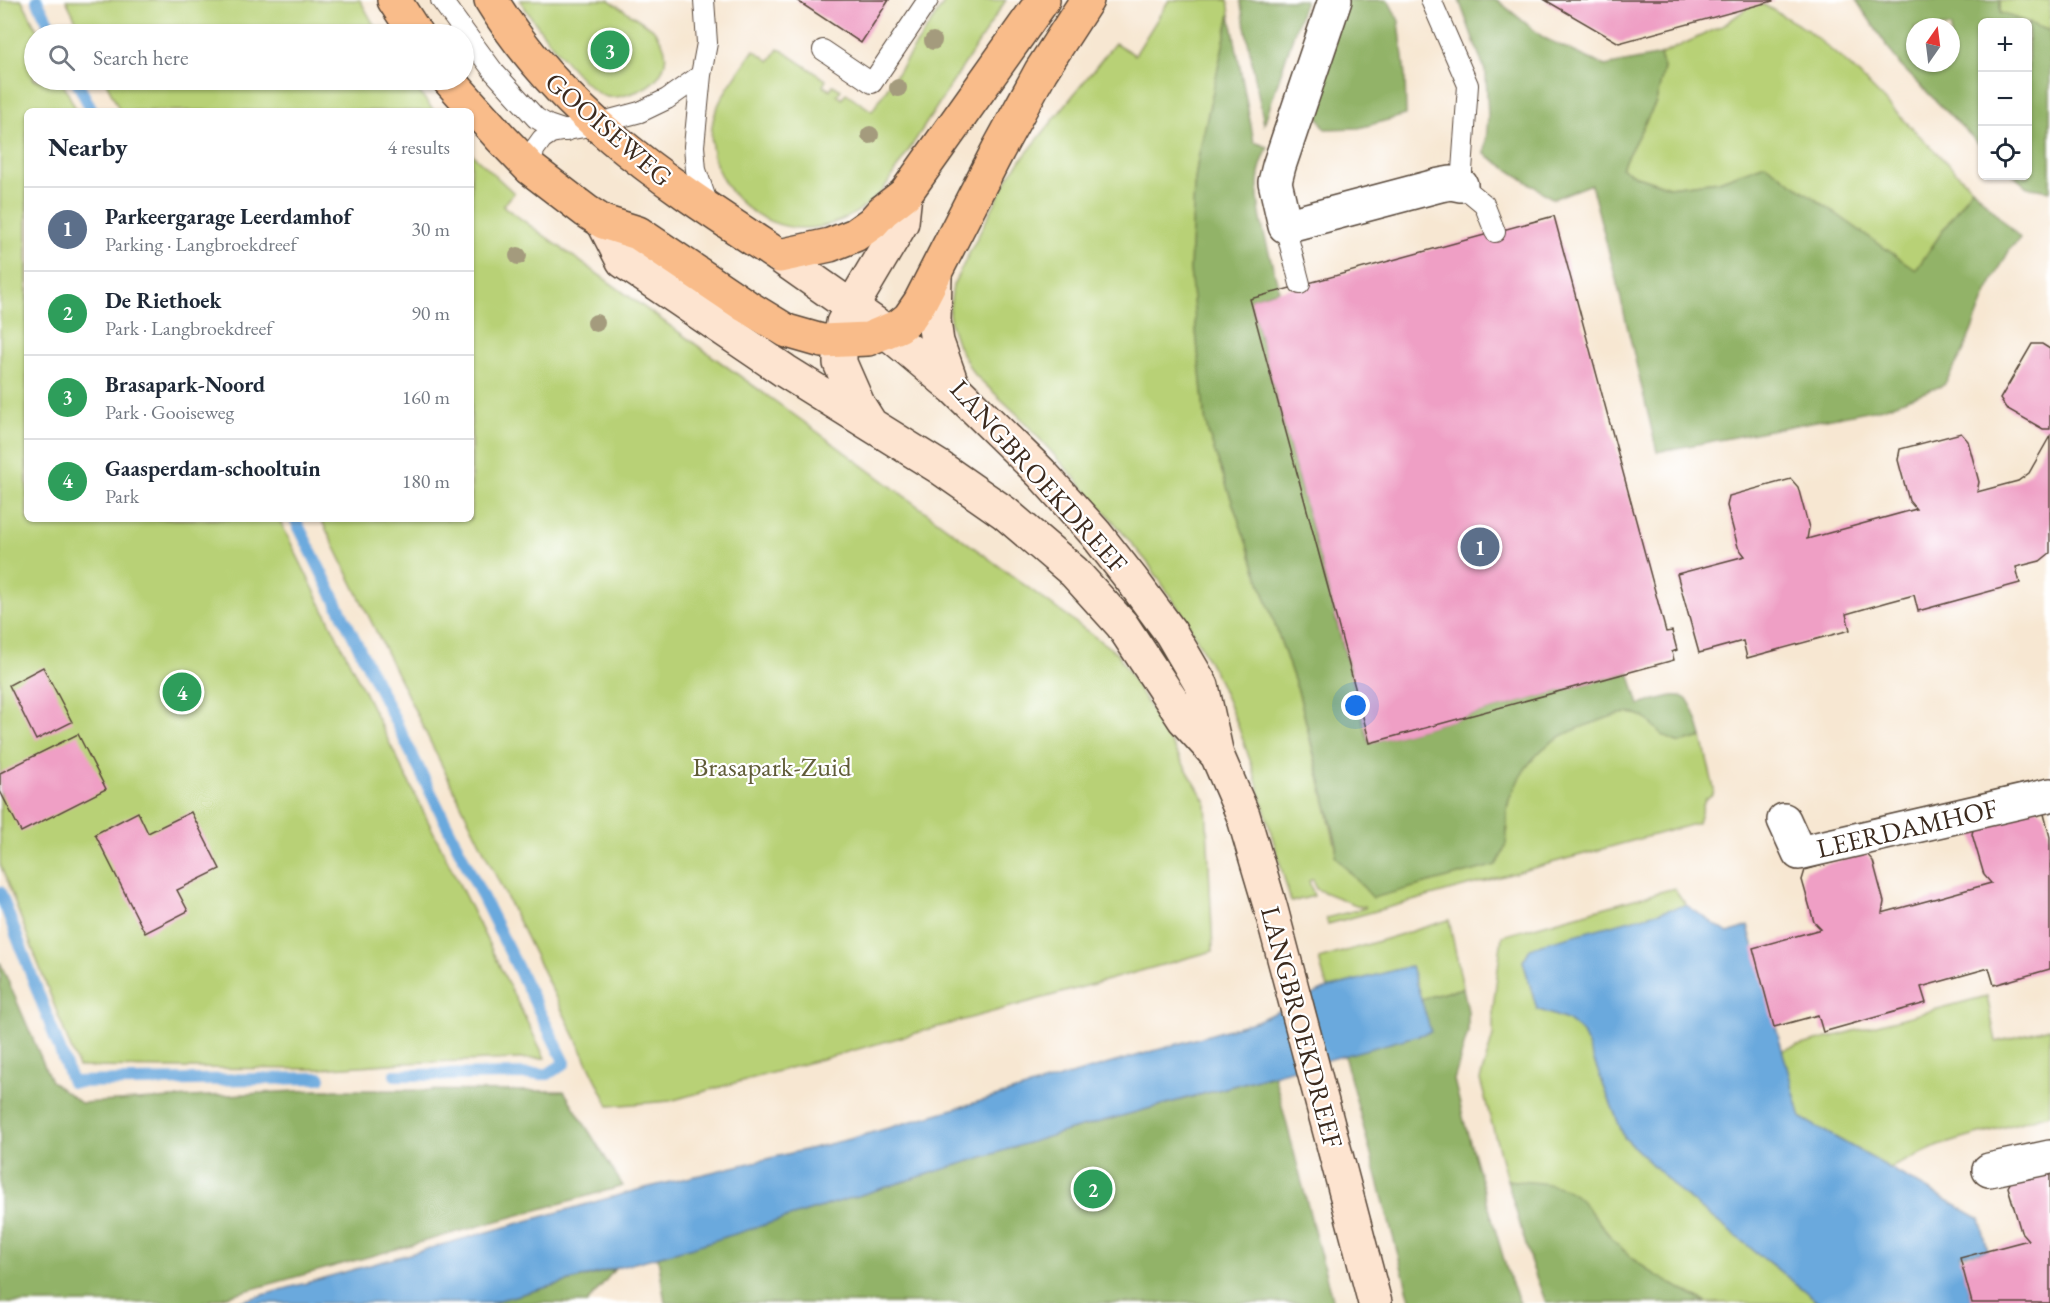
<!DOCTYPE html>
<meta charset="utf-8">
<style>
body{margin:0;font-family:"EB Garamond",serif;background:#f6f6f7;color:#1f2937}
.controls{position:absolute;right:18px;top:18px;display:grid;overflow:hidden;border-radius:9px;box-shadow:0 2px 4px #0004}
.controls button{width:54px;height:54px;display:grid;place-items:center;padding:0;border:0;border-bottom:2px solid #e0e1e3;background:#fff;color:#1f2937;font:30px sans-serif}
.compass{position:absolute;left:1906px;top:18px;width:54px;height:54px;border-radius:50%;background:#fff;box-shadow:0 2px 4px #0004;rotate:14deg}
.you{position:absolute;left:1356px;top:706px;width:21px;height:21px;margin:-15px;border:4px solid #fff;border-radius:50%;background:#1a73e8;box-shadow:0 0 0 9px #1a73e833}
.badge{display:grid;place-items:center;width:39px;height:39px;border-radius:50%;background:#1a73e8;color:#fff;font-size:20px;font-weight:700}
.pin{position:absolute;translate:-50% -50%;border:3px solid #fff;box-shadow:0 2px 6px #0006}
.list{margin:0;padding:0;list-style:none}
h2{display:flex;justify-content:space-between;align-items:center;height:78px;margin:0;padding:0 24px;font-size:26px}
h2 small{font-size:20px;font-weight:400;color:#747a83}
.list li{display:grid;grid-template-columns:39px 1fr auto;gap:18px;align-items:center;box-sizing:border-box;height:84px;padding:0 24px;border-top:2px solid #e0e1e3}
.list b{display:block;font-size:22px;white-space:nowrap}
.list p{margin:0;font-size:20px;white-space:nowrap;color:#747a83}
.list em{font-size:20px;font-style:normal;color:#747a83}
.icon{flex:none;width:33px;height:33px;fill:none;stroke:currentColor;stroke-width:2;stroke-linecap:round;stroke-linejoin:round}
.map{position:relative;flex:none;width:2050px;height:1303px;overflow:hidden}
.search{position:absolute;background:#fff;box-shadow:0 2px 4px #0004;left:24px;top:24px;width:450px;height:66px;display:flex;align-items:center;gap:15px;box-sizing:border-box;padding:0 21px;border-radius:33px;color:#747a83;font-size:22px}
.panel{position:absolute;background:#fff;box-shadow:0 2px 4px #0004;left:24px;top:108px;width:450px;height:414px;border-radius:9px}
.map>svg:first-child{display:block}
</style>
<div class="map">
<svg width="2050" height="1303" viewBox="0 0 2050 1303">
<rect width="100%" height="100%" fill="#fff"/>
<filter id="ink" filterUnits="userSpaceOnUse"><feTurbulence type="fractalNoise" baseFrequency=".0167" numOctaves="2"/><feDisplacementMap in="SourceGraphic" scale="12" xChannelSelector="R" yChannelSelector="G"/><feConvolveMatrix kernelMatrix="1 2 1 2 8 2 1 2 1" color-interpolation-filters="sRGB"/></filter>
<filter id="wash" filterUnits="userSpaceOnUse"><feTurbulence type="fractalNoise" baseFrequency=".008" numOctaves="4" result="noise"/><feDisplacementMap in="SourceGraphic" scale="24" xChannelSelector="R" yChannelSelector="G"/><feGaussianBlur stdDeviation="1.35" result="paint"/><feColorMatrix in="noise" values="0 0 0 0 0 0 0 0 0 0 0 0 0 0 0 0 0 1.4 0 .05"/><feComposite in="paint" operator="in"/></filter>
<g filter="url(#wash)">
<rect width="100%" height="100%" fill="#f7e7d2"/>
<path fill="#b8d176" stroke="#7a7e4a" stroke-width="1.5" d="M 0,0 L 22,0 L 39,34 L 34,34 L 34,80 L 61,80 L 77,111 L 27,111 L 27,519 L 279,519 L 545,1058 L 403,1063 L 317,1069 L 78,1067 L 0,864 Z
M 66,0 L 360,0 L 379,34 L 83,34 Z
M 520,0 L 609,0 L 652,28 C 680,58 661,86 626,95 C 619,97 611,99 604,96 C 583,89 532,20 520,0 Z
M 946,0 L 1006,0 L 883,190 C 865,210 838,226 811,228 C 755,232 705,182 712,126 C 716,98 739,73 754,50 L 770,61 L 778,49 L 783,51 L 826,80 L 823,86 L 830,90 L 833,85 L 841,90 L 837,95 L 842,99 L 846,93 L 872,111 Z
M 1169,0 L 1228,0 L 1230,14 L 1198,159 L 1194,187 L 1190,269 L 1204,412 L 1208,432 L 1299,694 L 1337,852 L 1508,830 C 1501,794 1527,756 1556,737 C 1568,730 1582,726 1595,722 C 1606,718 1618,712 1630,713 C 1651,715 1651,726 1663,735 C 1668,739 1675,741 1680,743 L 1702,737 L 1714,789 L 1713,794 L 1705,799 L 1698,823 L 1328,924 L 1326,918 L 1365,908 L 1364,906 L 1361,907 L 1316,889 L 1313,879 L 1309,881 L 1314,896 L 1291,902 L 1252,766 L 1237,723 L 1218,679 L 1187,621 L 1148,563 L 1102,508 L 1019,416 L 973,373 L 958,346 L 951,325 L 949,314 L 953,285 L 1010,174 L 1115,43 L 1135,55 Z
M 2000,0 L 2050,0 L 2050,31 L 2000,13 Z
M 1757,1 L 1806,29 L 1850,66 L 1972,188 L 1916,270 L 1765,164 L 1719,181 L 1669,187 L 1637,176 L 1621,168 L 1656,102 L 1664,68 L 1660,55 L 1724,25 Z
M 105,80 L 410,80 L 434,111 L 120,111 Z
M 471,153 L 514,193 L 503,206 L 804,422 L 1118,654 L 1206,802 L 1213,951 L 670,1101 L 609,1106 L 321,519 L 471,519 Z
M 1674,888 L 1686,905 L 1530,949 L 1523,961 L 1537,1009 L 1567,1020 L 1583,1033 L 1624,1137 L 1680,1192 L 1820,1303 L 1707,1303 L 1654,1275 L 1634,1260 L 1612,1239 L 1595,1217 L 1555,1186 L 1507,1180 L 1480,1080 L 1493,1036 L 1493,1008 L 1502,936 Z
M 1449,920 L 1463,988 L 1421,999 L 1411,966 L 1327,988 L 1319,959 Z
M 1987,996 L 1996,1042 L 2050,1028 L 2050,1114 L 1938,1146 L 1890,1168 L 1801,1118 L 1782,1050 Z"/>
<path fill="#92b367" stroke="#666e42" stroke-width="1.5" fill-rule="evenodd" d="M 1240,0 L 1305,0 L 1264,124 Z
M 1342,0 L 1388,0 L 1399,21 L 1405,75 L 1406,115 L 1359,128 L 1325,129 L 1316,113 L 1319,81 Z
M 1459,0 L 1497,0 L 1544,38 L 1605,66 L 1660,55 L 1664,68 L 1656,102 L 1621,168 L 1637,176 L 1669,187 L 1719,181 L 1765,164 L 1916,270 L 1972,188 L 2020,238 L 2010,249 L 1987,292 L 1963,352 L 1944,385 L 1883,408 L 1657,452 L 1618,287 L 1591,184 L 1553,199 L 1485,154 L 1488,117 L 1486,74 Z
M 1856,0 L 2000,0 L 2000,13 L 2027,22 L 1982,22 L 1982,147 L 1900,65 ZM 1915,27 L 1951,27 L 1951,63 L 1915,63 Z
M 1230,14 L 1254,142 L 1268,147 C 1265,156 1260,165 1259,174 C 1253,210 1271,255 1279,290 L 1250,299 L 1369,743 L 1629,672 L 1639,705 C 1687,691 1688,687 1702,737 L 1680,743 C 1675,741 1668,739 1663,735 C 1654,729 1651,719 1639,715 C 1625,710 1612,716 1599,721 C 1562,733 1539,744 1519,779 C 1516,786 1512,792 1509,799 C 1501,827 1516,835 1496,865 L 1373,898 L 1335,856 L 1337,845 L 1299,694 L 1208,432 L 1204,412 L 1190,269 L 1194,187 L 1198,159 Z
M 2028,23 L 2050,31 L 2050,191 L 2027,187 L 2014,176 L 2028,176 Z
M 0,962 L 51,1081 L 81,1103 L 316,1090 L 564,1091 L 623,1186 L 202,1303 L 0,1303 Z
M 1463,988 L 1468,1011 L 1468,1032 L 1454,1080 L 1464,1121 L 1508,1274 L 1520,1303 L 1411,1303 L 1344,1055 L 1430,1032 L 1421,999 Z
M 1274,1075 L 1333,1303 L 665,1303 L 658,1257 L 1070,1130 Z
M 1507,1180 C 1529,1183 1557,1181 1575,1195 C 1590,1207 1601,1227 1614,1241 C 1643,1271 1671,1284 1707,1303 L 1546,1303 L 1532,1266 Z
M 615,1269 L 587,1303 L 489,1303 Z"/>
<path fill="#6ba9dd" stroke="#536a7e" stroke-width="1.5" d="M 1686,905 L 1728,933 L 1748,926 L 1801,1118 L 1980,1219 L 1988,1251 L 1960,1255 L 1972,1303 L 1820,1303 L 1680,1192 L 1624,1137 L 1583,1033 L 1567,1020 L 1537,1009 L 1523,961 L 1530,949 L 1541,944 Z
M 1411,966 L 1431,1032 L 1070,1130 L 693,1247 L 489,1303 L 234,1303 L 641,1189 L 850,1139 L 1257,1021 L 1327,988 Z"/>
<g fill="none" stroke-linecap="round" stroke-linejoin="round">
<path stroke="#6ba9dd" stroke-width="12" d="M 37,0 L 54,34
M 76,80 L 92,111
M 295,519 L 565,1063 L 548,1074 L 395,1075
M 0,892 L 72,1082 L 320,1078"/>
</g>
<g id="blocks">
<path fill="#ef9fc5" d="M 796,0 L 889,0 L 861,43 Z
M 1545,0 L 1773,0 L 1773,1 L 1619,43 Z
M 1554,216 L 1666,632 L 1672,631 L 1677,650 L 1672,652 L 1674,660 L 1370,743 L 1250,299 Z
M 2032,344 L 2042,344 L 2050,349 L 2050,429 L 2043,429 L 2006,408 L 2000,399 Z
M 1961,433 L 1968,441 L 1979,482 L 1977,492 L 2018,481 L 2029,473 L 2050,436 L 2050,553 L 2040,561 L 2016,567 L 2020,583 L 1918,611 L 1914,595 L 1888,602 L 1846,614 L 1850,630 L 1747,658 L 1743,641 L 1699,653 L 1677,574 L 1745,556 L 1738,547 L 1727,506 L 1729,496 L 1791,479 L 1798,487 L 1809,528 L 1807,539 L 1916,509 L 1909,501 L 1898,460 L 1900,449 Z
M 43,667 L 72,722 L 36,740 L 9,685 Z
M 78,734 L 106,789 L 21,832 L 0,791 L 0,773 Z
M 2036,807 L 2044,814 L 2050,837 L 2050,969 L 1994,985 L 1989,968 L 1921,987 L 1926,1003 L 1823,1032 L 1818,1015 L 1774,1027 L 1753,948 L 1821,929 L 1814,922 L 1802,880 L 1805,870 L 1866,853 L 1873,861 L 1884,902 L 1882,913 L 1941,897 L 1991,883 L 1984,875 L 1972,834 L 1975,823 Z
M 138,812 L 148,833 L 191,812 L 220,869 L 177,890 L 188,911 L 145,933 L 95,834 Z
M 2050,1170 L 2050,1303 L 1972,1303 L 1960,1258 L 2028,1240 L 2021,1232 L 2008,1187 L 2012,1180 Z"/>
</g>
</g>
<g filter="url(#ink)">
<use href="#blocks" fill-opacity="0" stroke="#574639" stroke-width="1.5"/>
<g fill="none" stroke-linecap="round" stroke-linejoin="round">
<defs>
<path id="lane" d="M 441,0 L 494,72 L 536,118 L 548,125 L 566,131
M 1431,0 L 1468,85 L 1461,185 L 1484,204 L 1495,232
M 823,50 L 872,83 L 928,0
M 701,75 L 694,146 L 696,170 L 709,208
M 531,169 L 534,150 L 542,139 L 551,133 L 584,127 L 640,112 L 667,99 L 701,75 L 707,43 L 704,0
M 1285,226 L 1300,284"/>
<path id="street" d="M 1335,0 L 1279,166 L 1275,182 L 1285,226 L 1440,185 L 1451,183 L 1461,185
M 1784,820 L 1799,853 L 2050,795
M 1989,1170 L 2050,1157"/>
<path id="secondary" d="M 603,222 L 623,261 L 785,371 L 939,467 L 1005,513 L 1074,572 L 1122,625 L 1184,719 L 1215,753
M 779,256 L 887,332 L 954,388 L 1041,473 L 1095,533 L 1132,580 L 1171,633 L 1202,686 L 1217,755 L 1243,815 L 1271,909 L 1375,1303
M 935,276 L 934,321 L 937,342 L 953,387
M 870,423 L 858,404 L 840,363 L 840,341 L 843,323 L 851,308 L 902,222 L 905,194"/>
<path id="primary" d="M 394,0 L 416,34
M 491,0 C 563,117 667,182 779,256 L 830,245 L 855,235 L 872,223 L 883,211 L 905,194 L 1043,0
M 449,80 L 501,138 L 531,169 L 586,211 L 603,222 L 638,233 L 746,306 L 787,331 L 822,341 L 868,339 L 899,326 L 909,318 L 920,302 L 998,150 L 1041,71 L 1087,0"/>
</defs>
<use href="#lane" stroke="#574639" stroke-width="22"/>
<use href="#street" stroke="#574639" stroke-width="36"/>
<use href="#secondary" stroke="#574639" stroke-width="36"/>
<use href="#primary" stroke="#574639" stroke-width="36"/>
<use href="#lane" stroke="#fff" stroke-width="20"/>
<use href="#street" stroke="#fff" stroke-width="33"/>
<use href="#secondary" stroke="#fde4d0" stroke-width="33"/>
<use href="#primary" stroke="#f9bc8a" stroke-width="33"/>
</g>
<g fill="#a49b7d">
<circle cx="933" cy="41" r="9"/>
<circle cx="898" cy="88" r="9"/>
<circle cx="870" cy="135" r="9"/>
<circle cx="518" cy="256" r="9"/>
<circle cx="596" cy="323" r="9"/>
</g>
</g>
<g text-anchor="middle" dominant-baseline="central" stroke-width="4.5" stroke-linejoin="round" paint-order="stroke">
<g font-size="27" fill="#3b2a1e" stroke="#fff">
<text transform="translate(609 129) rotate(41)">GOOISEWEG</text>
<text transform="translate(1039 476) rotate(48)">LANGBROEKDREEF</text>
<text transform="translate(1907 828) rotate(-13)">LEERDAMHOF</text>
<text transform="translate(1302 1027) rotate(75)">LANGBROEKDREEF</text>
</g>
<g font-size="27" fill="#605c38" stroke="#fff">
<text x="772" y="766">Brasapark-Zuid</text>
</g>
</g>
</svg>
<div class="controls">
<button>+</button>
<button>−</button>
<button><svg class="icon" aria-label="locate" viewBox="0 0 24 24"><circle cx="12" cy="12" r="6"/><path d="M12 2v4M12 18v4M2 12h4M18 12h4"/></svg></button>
</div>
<svg class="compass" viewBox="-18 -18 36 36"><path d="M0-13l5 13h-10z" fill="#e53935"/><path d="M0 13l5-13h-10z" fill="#747a83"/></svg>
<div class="you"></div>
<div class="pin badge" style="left:1480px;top:547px;background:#5c6f8a">1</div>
<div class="pin badge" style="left:1093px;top:1189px;background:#2e9e5b">2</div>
<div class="pin badge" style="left:610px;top:50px;background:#2e9e5b">3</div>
<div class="pin badge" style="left:182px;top:692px;background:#2e9e5b">4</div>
<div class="search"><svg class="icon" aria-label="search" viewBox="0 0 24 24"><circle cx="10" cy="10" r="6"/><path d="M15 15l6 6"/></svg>Search here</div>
<section class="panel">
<h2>Nearby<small>4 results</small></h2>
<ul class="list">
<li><span class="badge" style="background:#5c6f8a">1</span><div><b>Parkeergarage Leerdamhof</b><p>Parking · Langbroekdreef</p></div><em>30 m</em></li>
<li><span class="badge" style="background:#2e9e5b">2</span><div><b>De Riethoek</b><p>Park · Langbroekdreef</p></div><em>90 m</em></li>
<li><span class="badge" style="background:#2e9e5b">3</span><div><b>Brasapark-Noord</b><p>Park · Gooiseweg</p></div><em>160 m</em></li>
<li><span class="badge" style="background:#2e9e5b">4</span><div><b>Gaasperdam-schooltuin</b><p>Park</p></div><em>180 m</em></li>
</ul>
</section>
</div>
